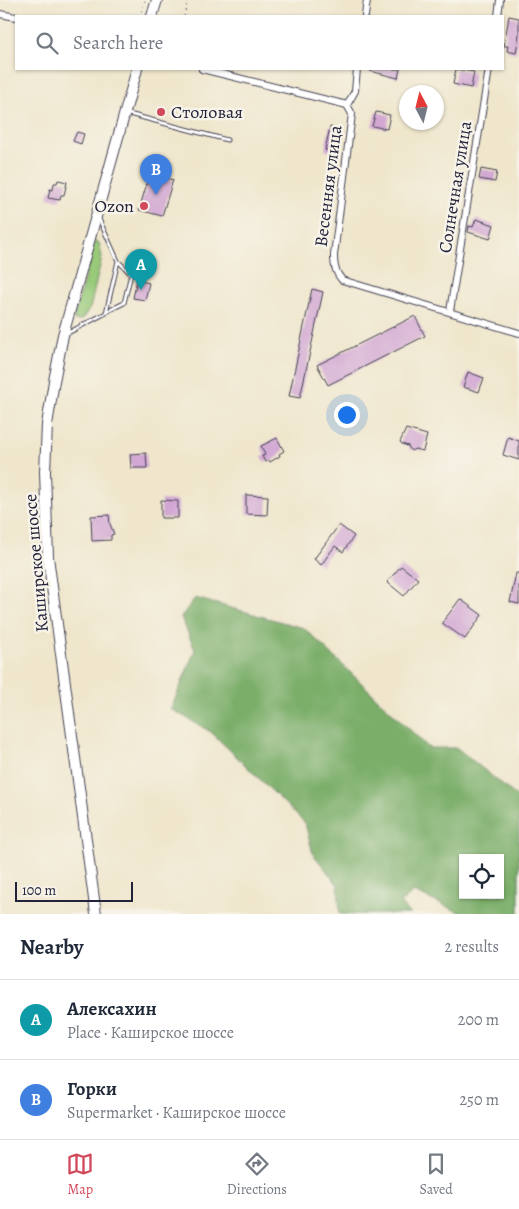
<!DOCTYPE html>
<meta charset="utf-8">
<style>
body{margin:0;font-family:Alegreya,serif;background:#f2f2f3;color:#1f2937}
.controls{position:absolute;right:15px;bottom:15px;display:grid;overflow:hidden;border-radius:0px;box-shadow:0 1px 4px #0004}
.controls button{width:45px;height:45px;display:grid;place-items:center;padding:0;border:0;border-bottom:1px solid #e0e1e3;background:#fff;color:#1f2937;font:25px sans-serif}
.compass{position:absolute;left:399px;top:85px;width:45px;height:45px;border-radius:50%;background:#fff;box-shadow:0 1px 4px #0004;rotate:353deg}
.scale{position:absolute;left:15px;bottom:12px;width:118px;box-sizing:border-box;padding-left:5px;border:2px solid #22223b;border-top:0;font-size:14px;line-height:18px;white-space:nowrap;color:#22223b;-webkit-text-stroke:4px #f7f3e8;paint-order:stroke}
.you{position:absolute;left:346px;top:414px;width:18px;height:18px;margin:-12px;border:4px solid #fff;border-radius:50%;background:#1a73e8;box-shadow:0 0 0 8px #1a73e833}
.badge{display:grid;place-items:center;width:32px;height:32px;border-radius:50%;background:#d1495b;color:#fff;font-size:16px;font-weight:700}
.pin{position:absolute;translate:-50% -41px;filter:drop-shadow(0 1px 2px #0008)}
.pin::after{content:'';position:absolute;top:26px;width:18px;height:15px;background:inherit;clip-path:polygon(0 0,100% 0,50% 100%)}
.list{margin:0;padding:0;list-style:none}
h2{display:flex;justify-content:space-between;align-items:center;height:65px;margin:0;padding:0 20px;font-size:21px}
h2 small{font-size:16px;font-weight:400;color:#747a83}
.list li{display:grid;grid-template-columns:32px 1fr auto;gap:15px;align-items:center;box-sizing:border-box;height:80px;padding:0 20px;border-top:1px solid #e0e1e3}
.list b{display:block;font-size:19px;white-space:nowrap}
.list p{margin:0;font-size:16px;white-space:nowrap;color:#747a83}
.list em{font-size:16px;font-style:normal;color:#747a83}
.icon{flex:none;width:28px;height:28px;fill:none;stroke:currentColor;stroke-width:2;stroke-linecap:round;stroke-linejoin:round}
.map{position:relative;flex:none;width:519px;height:914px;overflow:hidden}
.search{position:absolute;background:#fff;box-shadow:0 1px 4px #0004;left:15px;right:15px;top:15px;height:55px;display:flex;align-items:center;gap:12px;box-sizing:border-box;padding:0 18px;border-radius:0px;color:#747a83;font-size:19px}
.sheet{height:225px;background:#fff}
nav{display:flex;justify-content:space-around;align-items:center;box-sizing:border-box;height:70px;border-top:1px solid #e0e1e3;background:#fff;font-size:14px;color:#747a83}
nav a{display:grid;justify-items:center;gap:2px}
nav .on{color:#d1495b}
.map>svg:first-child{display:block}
</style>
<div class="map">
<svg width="519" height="914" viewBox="0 0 519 914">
<rect width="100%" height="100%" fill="#f7f3e8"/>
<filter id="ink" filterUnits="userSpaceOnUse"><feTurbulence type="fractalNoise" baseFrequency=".02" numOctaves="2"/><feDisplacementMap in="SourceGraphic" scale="10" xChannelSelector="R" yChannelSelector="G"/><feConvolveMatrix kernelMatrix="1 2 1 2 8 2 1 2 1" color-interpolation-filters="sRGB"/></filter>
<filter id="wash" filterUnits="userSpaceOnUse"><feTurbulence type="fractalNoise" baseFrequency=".0096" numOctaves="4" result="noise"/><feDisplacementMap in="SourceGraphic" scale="20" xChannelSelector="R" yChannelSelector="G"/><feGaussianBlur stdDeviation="1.12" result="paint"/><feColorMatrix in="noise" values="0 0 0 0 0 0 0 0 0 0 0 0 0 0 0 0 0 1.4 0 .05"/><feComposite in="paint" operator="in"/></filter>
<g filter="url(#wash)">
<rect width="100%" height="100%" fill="#efe6cc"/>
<path fill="#98ca79" stroke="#5d765a" d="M 95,241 L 99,243 L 102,257 L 90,308 L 81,320 L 73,320 Z"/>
<path fill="#7aae69" stroke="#4e6852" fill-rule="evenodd" d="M 195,598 L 304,628 L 429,748 L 457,748 L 519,798 L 519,914 L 463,914 L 414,892 L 400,903 L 410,914 L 340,914 L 338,885 L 313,854 L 305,823 L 211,732 L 171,709 L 195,650 L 181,617 ZM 463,858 L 500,858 L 500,895 L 463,895 Z"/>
<g id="blocks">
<path fill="#d2a7d3" d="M 509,16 L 519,18 L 519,34 L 516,53 L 507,51 L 508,46 L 504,46 Z
M 370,69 L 400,69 L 398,78 L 370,71 Z
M 456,69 L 474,72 L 471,88 L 453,84 Z
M 376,112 L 390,115 L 387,129 L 372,126 Z
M 330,127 L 339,129 L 334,152 L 325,150 Z
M 77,132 L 84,134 L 81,144 L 73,141 Z
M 481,169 L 497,172 L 495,182 L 479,179 Z
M 150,173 L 173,180 L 162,216 L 139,210 Z
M 58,180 L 67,182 L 64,195 L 61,195 L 60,200 L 48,198 L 50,189 L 53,190 L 54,183 L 57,183 Z
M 476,219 L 494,225 L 490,239 L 468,232 L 469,226 L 473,227 Z
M 137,280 L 149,283 L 145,300 L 133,298 Z
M 312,289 L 323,292 L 300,398 L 289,396 Z
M 415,316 L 425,336 L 328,385 L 317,365 Z
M 468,372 L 484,378 L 479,392 L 463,387 Z
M 406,429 L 427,435 L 423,451 L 415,449 L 411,451 L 408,446 L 402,444 L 400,442 Z
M 508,437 L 519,441 L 519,460 L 503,455 Z
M 277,438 L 284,451 L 279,454 L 280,456 L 270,462 L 269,460 L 265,462 L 262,456 L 265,455 L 261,446 Z
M 146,453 L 147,468 L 131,468 L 130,454 Z
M 246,495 L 268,496 L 267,515 L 246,514 Z
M 161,500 L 178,501 L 178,518 L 161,518 Z
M 109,515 L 110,524 L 114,534 L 111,535 L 111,540 L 92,541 L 91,516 Z
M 339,525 L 354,536 L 343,552 L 335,546 L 321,565 L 314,559 Z
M 401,566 L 418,579 L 404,596 L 387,582 Z
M 516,573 L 519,573 L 519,604 L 510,602 Z
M 460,599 L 482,615 L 465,639 L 442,623 Z"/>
</g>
</g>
<g filter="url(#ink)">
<use href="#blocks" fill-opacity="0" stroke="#413f51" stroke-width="1"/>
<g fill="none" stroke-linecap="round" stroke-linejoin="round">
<defs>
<path id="service" d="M 125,113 L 227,140
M 106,312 L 124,303 L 131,274 L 118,261
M 66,334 L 106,313 L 118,261 L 99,219"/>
<path id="minor" d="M 0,14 L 16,17
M 365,16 L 367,0
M 498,16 L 500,0
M 202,69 L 347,105
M 347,105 L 352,114 L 334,255 C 334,265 335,272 342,280 L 519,333
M 347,105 L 355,91 L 357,69
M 450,311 L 489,69"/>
<path id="primary" d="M 152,16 L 157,0
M 96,914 L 48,557 L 45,472 L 47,425 L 54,381 L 63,335 L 137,69"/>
</defs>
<use href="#service" stroke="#413f51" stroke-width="5"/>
<use href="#minor" stroke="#413f51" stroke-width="8"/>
<use href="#primary" stroke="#413f51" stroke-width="12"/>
<path stroke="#413f51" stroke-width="1" stroke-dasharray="1 4" stroke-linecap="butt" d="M 140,16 L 145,0
M 184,16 L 188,0"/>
<use href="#service" stroke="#fff" stroke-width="3"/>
<use href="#minor" stroke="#fff" stroke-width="6"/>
<use href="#primary" stroke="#fff" stroke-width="10"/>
</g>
</g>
<g fill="#d1495b" stroke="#f7f3e8" stroke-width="2">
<circle cx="161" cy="112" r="5"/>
<circle cx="144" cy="206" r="5"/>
</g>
<g text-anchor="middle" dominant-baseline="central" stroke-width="5" stroke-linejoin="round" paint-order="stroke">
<g font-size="18" fill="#22223b" stroke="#f7f3e8" text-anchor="start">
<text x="171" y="112">Столовая</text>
<text x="134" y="206" text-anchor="end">Ozon</text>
</g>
<g font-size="18" fill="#22223b" stroke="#f7f3e8">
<text transform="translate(328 186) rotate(-83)">Весенняя улица</text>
<text transform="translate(455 187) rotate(-81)">Солнечная улица</text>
<text transform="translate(36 563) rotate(-95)">Каширское шоссе</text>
</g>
</g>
</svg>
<div class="controls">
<button><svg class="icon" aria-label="locate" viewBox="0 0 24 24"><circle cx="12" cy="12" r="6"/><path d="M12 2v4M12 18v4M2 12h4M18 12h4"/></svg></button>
</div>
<svg class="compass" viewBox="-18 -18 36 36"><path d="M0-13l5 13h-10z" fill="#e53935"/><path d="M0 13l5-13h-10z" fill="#747a83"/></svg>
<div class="scale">100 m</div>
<div class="you"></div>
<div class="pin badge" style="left:141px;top:290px;background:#0f9aa8">A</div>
<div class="pin badge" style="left:156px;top:195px;background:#3f7fe0">B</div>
<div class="search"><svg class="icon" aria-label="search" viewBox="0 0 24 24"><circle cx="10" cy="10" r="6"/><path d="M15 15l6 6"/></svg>Search here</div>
</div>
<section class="sheet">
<h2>Nearby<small>2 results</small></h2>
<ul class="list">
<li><span class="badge" style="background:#0f9aa8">A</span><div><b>Алексахин</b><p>Place · Каширское шоссе</p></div><em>200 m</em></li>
<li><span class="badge" style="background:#3f7fe0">B</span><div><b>Горки</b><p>Supermarket · Каширское шоссе</p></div><em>250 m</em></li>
</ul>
</section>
<nav>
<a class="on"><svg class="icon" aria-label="map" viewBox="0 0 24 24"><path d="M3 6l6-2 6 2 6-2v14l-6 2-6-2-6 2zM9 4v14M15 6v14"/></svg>Map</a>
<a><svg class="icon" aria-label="directions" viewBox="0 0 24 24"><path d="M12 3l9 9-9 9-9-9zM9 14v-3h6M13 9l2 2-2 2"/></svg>Directions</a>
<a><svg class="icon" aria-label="saved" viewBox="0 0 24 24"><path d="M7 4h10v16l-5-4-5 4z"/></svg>Saved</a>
</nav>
